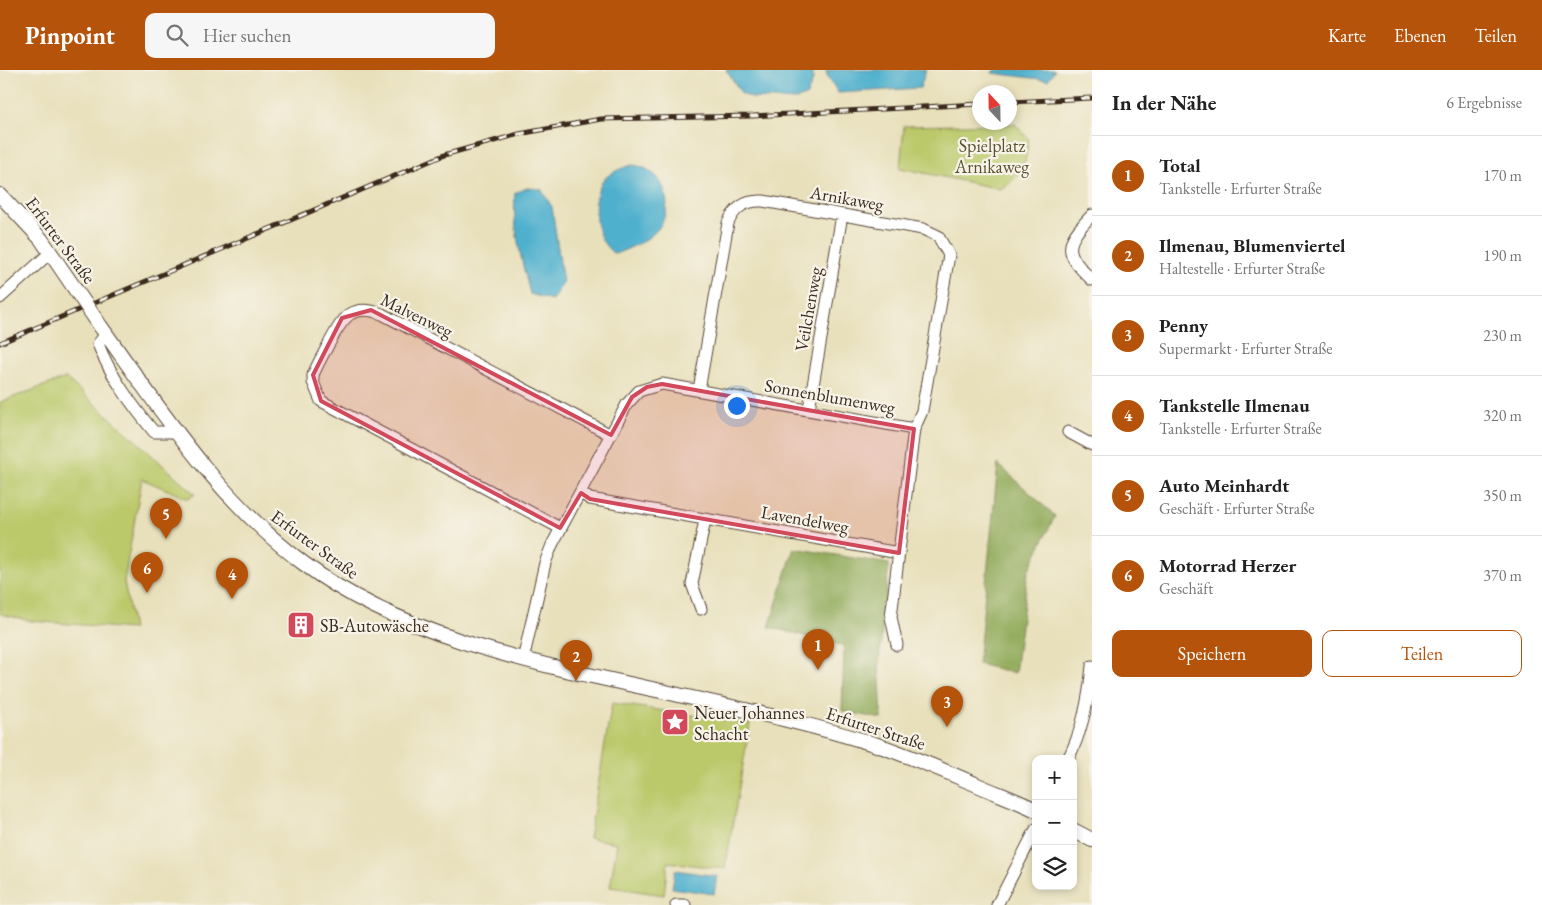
<!DOCTYPE html>
<html lang="de">
<meta charset="utf-8">
<style>
body{margin:0;font-family:"EB Garamond",serif;background:#f6f6f6;color:#222}
.controls{position:absolute;right:15px;bottom:15px;display:grid;overflow:hidden;border-radius:10px;box-shadow:0 2px 8px #0003}
.controls button{width:45px;height:45px;display:grid;place-items:center;padding:0;border:0;border-bottom:1px solid #e0e0e0;background:#fff;color:#222;font:25px sans-serif}
.compass{position:absolute;left:972px;top:15px;width:45px;height:45px;border-radius:50%;background:#fff;box-shadow:0 2px 8px #0003;rotate:338deg}
.you{position:absolute;left:736px;top:335px;width:18px;height:18px;margin:-12px;border:4px solid #fff;border-radius:50%;background:#1a73e8;box-shadow:0 0 0 8px #1a73e833}
.badge{display:grid;place-items:center;width:32px;height:32px;border-radius:50%;background:#b45309;color:#fff;font-size:16px;font-weight:700}
.pin{position:absolute;translate:-50% -41px;filter:drop-shadow(0 1px 2px #0008)}
.pin::after{content:'';position:absolute;top:26px;width:18px;height:15px;background:inherit;clip-path:polygon(0 0,100% 0,50% 100%)}
.list{margin:0;padding:0;list-style:none}
h2{display:flex;justify-content:space-between;align-items:center;height:65px;margin:0;padding:0 20px;font-size:21px}
h2 small{font-size:16px;font-weight:400;color:#767676}
.list li{display:grid;grid-template-columns:32px 1fr auto;gap:15px;align-items:center;box-sizing:border-box;height:80px;padding:0 20px;border-top:1px solid #e0e0e0}
.list b{display:block;font-size:19px;white-space:nowrap}
.list p{margin:0;font-size:16px;white-space:nowrap;color:#767676}
.list em{font-size:16px;font-style:normal;color:#767676}
.actions{display:flex;gap:10px;padding:15px 20px}
.actions a{flex:1;padding:11px 0;border:1px solid #b45309;border-radius:10px;text-align:center;font-size:18px;color:#b45309}
.actions .main{background:#b45309;color:#fff}
.icon{flex:none;width:28px;height:28px;fill:none;stroke:currentColor;stroke-width:2;stroke-linecap:round;stroke-linejoin:round}
.map{position:relative;flex:none;width:1092px;height:835px;overflow:hidden}
header{display:flex;align-items:center;gap:30px;box-sizing:border-box;height:70px;padding:0 25px;background:#b45309;color:#fff}
header strong{font-size:24px}
nav{display:flex;gap:28px;margin-inline-start:auto;font-size:18px}
.search{width:350px;height:45px;background:#f6f6f6;display:flex;align-items:center;gap:12px;box-sizing:border-box;padding:0 18px;border-radius:10px;color:#767676;font-size:19px}
main{display:flex}
aside{flex:1;background:#fff}
.map>svg:first-child{display:block}
</style>
<header>
<strong>Pinpoint</strong>
<div class="search"><svg class="icon" aria-label="search" viewBox="0 0 24 24"><circle cx="10" cy="10" r="6"/><path d="M15 15l6 6"/></svg>Hier suchen</div>
<nav><a>Karte</a><a>Ebenen</a><a>Teilen</a></nav>
</header>
<main>
<div class="map">
<svg width="1092" height="835" viewBox="0 0 1092 835">
<rect width="100%" height="100%" fill="#f7f3e8"/>
<filter id="ink" filterUnits="userSpaceOnUse"><feTurbulence type="fractalNoise" baseFrequency=".02" numOctaves="2"/><feDisplacementMap in="SourceGraphic" scale="10" xChannelSelector="R" yChannelSelector="G"/><feConvolveMatrix kernelMatrix="1 2 1 2 8 2 1 2 1" color-interpolation-filters="sRGB"/></filter>
<filter id="wash" filterUnits="userSpaceOnUse"><feTurbulence type="fractalNoise" baseFrequency=".0096" numOctaves="4" result="noise"/><feDisplacementMap in="SourceGraphic" scale="20" xChannelSelector="R" yChannelSelector="G"/><feGaussianBlur stdDeviation="1.12" result="paint"/><feColorMatrix in="noise" values="0 0 0 0 0 0 0 0 0 0 0 0 0 0 0 0 0 1.4 0 .05"/><feComposite in="paint" operator="in"/></filter>
<g filter="url(#wash)">
<rect width="100%" height="100%" fill="#e8e0bb"/>
<path fill="#bbc96b" stroke="#7b7a44" d="M 1015,54 L 1029,69 C 1026,94 1022,107 1000,119 L 900,98 L 904,56 Z
M 66,308 L 195,424 L 188,429 L 142,409 L 124,511 L 133,559 L 31,551 L 0,544 L 0,332 Z
M 612,633 L 750,654 L 725,799 L 668,792 L 664,825 L 610,817 L 617,773 L 589,768 Z"/>
<path fill="#94ad5f" stroke="#686c3e" d="M 998,394 L 1055,446 L 1028,501 L 1015,603 L 978,594 Z
M 794,478 L 889,494 L 879,591 L 882,649 L 842,641 L 844,576 L 769,557 Z"/>
<path fill="#50b0ce" stroke="#466d76" d="M 726,0 L 813,0 L 813,10 L 807,25 L 796,30 L 752,28 L 742,24 Z
M 826,0 L 926,0 L 920,18 L 838,23 L 827,5 Z
M 994,0 L 1055,0 L 1048,10 L 992,3 Z
M 633,95 C 662,98 676,131 660,156 C 651,170 630,178 615,184 C 594,172 590,131 602,112 C 608,103 623,97 633,95 Z
M 527,118 L 541,119 L 552,137 L 563,213 L 552,230 L 530,224 C 522,192 512,156 515,123 Z
M 675,800 L 717,806 L 714,824 L 672,818 Z"/>
<g fill="none" stroke-linecap="round" stroke-linejoin="round">
<path stroke="#50b0ce" stroke-width="3" d="M 1090,0 L 1092,1"/>
</g>
</g>
<g filter="url(#ink)">
<g fill="none" stroke-linecap="round" stroke-linejoin="round">
<defs>
<path id="minor" d="M 1092,145 C 1065,173 1062,182 1092,210
M 0,228 L 51,182
M 106,264 L 98,274 C 111,307 132,335 154,362 L 176,362
M 699,320 L 728,153 C 735,137 746,130 763,131 L 923,159 L 938,166 L 949,185 L 922,341 L 914,359 L 891,547 L 897,575
M 809,339 L 842,145
M 1068,362 L 1092,375
M 581,423 L 590,429 L 899,483
M 560,458 L 321,331 L 313,312 L 313,305 C 318,293 325,281 331,270 C 344,246 353,233 382,244 L 611,365
M 701,539 L 692,514 L 705,450
M 523,590 L 545,493 L 552,475 L 627,334 L 639,321 L 662,314 L 914,359
M 1068,689 C 1083,660 1089,628 1092,596
M 676,835 L 685,835
M 997,835 L 1036,759"/>
<path id="major" d="M 0,125 L 41,169 L 73,216
M 101,257 C 162,342 218,429 303,493 C 402,568 542,595 661,621 C 732,637 804,652 874,674 C 908,685 942,700 975,714 C 995,723 1016,730 1036,740
M 1073,760 L 1092,770"/>
</defs>
<use href="#minor" stroke="#554536" stroke-width="13"/>
<use href="#major" stroke="#554536" stroke-width="16"/>
<use href="#minor" stroke="#fff" stroke-width="11"/>
<use href="#major" stroke="#fff" stroke-width="14"/>
<defs>
<path id="rail" d="M 1009,32 L 1092,28
M 0,273 L 444,85 L 519,64 L 601,49 L 753,46 L 979,34"/>
</defs>
<use href="#rail" stroke="#3b2a1e" stroke-width="5"/>
<use href="#rail" stroke="#f7f3e8" stroke-width="3" stroke-dasharray="9" stroke-linecap="butt"/>
<defs>
<path id="major-bridge" d="M 73,216 L 101,257"/>
</defs>
<use href="#major-bridge" stroke="#554536" stroke-width="16" stroke-linecap="butt"/>
<use href="#major-bridge" stroke="#fff" stroke-width="14"/>
</g>
</g>
<path fill="#d1495b" fill-opacity="0.2" stroke="#d1495b" stroke-width="4" stroke-linejoin="round" d="M 371,240 L 611,365 L 632,327 L 647,317 L 662,314 L 914,359 L 899,483 L 590,429 L 581,423 L 560,458 L 321,331 L 313,305 L 342,248 Z"/>
<defs>
<symbol id="building-square" viewBox="-11 -11 22 22"><rect x="-9" y="-9" width="18" height="18" rx="4" fill="#d1495b" stroke="#f7f3e8"/><path d="M-4-6H4V6H1V3H-1V6H-4ZM-2.5-4.3h1.7v1.8h-1.7ZM.8-4.3h1.7v1.8H.8ZM-2.5-1h1.7V.8h-1.7ZM.8-1h1.7V.8H.8Z" fill="#fff"/></symbol>
<symbol id="sight-square" viewBox="-11 -11 22 22"><rect x="-9" y="-9" width="18" height="18" rx="4" fill="#d1495b" stroke="#f7f3e8"/><path d="M0-6L1.8-2.2L6-1.7L2.9 1.2L3.7 5.4L0 3.3L-3.7 5.4L-2.9 1.2L-6-1.7L-1.8-2.2Z" fill="#fff"/></symbol>
</defs>
<g fill-rule="evenodd">
<use href="#building-square" x="285" y="539" width="32" height="32"/>
<use href="#sight-square" x="659" y="636" width="32" height="32"/>
</g>
<g text-anchor="middle" dominant-baseline="central" stroke-width="4.5" stroke-linejoin="round" paint-order="stroke">
<g font-size="18" fill="#5b5231" stroke="#f7f3e8">
<text x="992" y="75">Spielplatz<tspan x="992" dy="21">Arnikaweg</tspan></text>
</g>
<g font-size="18" fill="#3b2a1e" stroke="#f7f3e8">
<text transform="translate(847 128) rotate(10)">Arnikaweg</text>
<text transform="translate(61 170) rotate(53)">Erfurter Straße</text>
<text transform="translate(808 239) rotate(-80)">Veilchenweg</text>
<text transform="translate(417 245) rotate(26)">Malvenweg</text>
<text transform="translate(830 326) rotate(10)">Sonnenblumenweg</text>
<text transform="translate(805 449) rotate(10)">Lavendelweg</text>
<text transform="translate(315 474) rotate(36)">Erfurter Straße</text>
<text transform="translate(876 658) rotate(18)">Erfurter Straße</text>
</g>
<g font-size="18" fill="#3b2a1e" stroke="#f7f3e8" text-anchor="start">
<text x="320" y="555">SB-Autowäsche</text>
<text x="694" y="642">Neuer Johannes<tspan x="694" dy="21">Schacht</tspan></text>
</g>
</g>
</svg>
<div class="controls">
<button>+</button>
<button>−</button>
<button><svg class="icon" aria-label="layers" viewBox="0 0 24 24"><path d="M12 4l9 5-9 5-9-5zM3 14l9 5 9-5"/></svg></button>
</div>
<svg class="compass" viewBox="-18 -18 36 36"><path d="M0-13l5 13h-10z" fill="#e53935"/><path d="M0 13l5-13h-10z" fill="#767676"/></svg>
<div class="you"></div>
<div class="pin badge" style="left:818px;top:600px">1</div>
<div class="pin badge" style="left:576px;top:611px">2</div>
<div class="pin badge" style="left:947px;top:657px">3</div>
<div class="pin badge" style="left:232px;top:529px">4</div>
<div class="pin badge" style="left:166px;top:469px">5</div>
<div class="pin badge" style="left:147px;top:523px">6</div>
</div>
<aside>
<h2>In der Nähe<small>6 Ergebnisse</small></h2>
<ul class="list">
<li><span class="badge">1</span><div><b>Total</b><p>Tankstelle · Erfurter Straße</p></div><em>170 m</em></li>
<li><span class="badge">2</span><div><b>Ilmenau, Blumenviertel</b><p>Haltestelle · Erfurter Straße</p></div><em>190 m</em></li>
<li><span class="badge">3</span><div><b>Penny</b><p>Supermarkt · Erfurter Straße</p></div><em>230 m</em></li>
<li><span class="badge">4</span><div><b>Tankstelle Ilmenau</b><p>Tankstelle · Erfurter Straße</p></div><em>320 m</em></li>
<li><span class="badge">5</span><div><b>Auto Meinhardt</b><p>Geschäft · Erfurter Straße</p></div><em>350 m</em></li>
<li><span class="badge">6</span><div><b>Motorrad Herzer</b><p>Geschäft</p></div><em>370 m</em></li>
</ul>
<div class="actions"><a class="main">Speichern</a><a>Teilen</a></div>
</aside>
</main>
